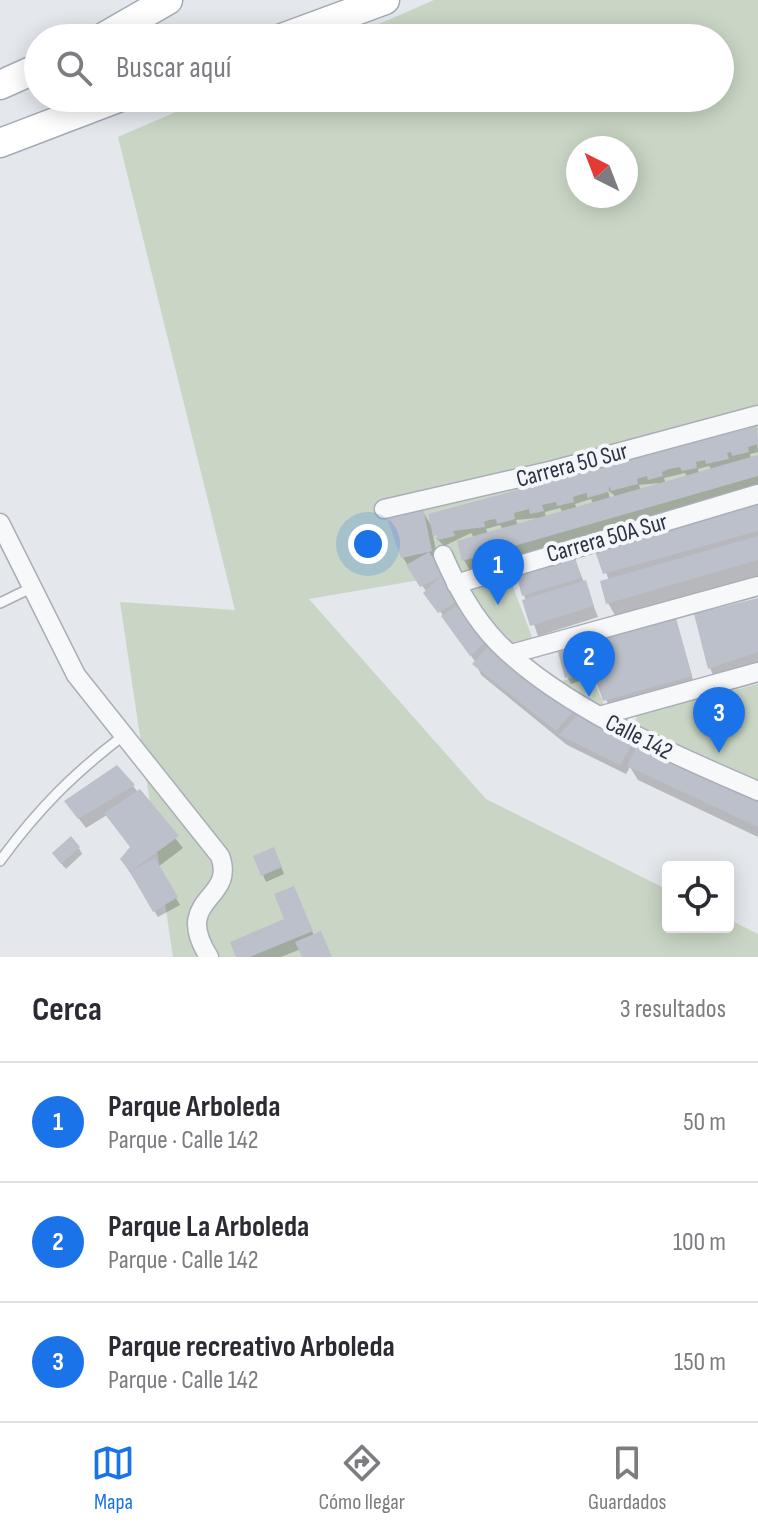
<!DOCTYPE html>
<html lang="es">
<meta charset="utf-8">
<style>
body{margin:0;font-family:"Sofia Sans Condensed",sans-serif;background:#f2f2f3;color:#2b2b33}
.controls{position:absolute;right:24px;bottom:24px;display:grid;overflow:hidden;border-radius:8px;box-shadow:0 4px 20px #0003}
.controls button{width:72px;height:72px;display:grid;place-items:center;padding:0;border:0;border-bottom:2px solid #e1e1e2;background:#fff;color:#2b2b33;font:40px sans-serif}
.compass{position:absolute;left:566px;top:136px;width:72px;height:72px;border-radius:50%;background:#fff;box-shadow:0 4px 20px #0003;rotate:318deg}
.you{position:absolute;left:368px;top:544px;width:28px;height:28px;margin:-20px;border:6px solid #fff;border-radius:50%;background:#1a73e8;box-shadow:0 0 0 12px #1a73e833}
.badge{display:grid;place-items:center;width:52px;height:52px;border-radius:50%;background:#1a73e8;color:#fff;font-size:26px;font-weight:700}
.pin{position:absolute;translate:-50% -66px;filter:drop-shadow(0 2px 4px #0008)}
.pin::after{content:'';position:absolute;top:42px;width:28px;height:24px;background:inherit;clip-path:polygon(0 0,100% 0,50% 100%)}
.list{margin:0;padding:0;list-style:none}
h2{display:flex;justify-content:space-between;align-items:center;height:104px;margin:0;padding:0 32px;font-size:34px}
h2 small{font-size:26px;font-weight:400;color:#7c7c81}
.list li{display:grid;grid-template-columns:52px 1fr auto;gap:24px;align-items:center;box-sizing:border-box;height:120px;padding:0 32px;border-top:2px solid #e1e1e2}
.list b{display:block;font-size:30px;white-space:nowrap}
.list p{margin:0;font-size:26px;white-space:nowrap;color:#7c7c81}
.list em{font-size:26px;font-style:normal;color:#7c7c81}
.icon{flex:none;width:44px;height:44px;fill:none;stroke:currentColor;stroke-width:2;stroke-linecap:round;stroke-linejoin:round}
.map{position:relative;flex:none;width:758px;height:957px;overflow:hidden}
.search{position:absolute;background:#fff;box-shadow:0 4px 20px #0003;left:24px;right:24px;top:24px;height:88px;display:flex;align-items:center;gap:20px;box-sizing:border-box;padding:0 28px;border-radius:44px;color:#7c7c81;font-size:30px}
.sheet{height:464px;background:#fff}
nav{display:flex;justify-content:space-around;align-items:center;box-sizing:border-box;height:112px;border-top:2px solid #e1e1e2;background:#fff;font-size:22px;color:#7c7c81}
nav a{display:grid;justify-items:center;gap:4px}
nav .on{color:#1a73e8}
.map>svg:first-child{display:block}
</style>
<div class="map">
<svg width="758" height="957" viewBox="0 0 758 957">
<rect width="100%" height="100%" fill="#e4e7ec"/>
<path fill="#c9d6c5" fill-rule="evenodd" d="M 434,0 L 758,0 L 758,522 L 309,599 L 486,799 L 668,890 L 668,927 L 728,927 L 728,919 L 758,934 L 758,957 L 173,957 L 120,602 L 235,610 L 118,137 L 208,98 L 720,98 L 720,38 L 347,38 ZM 578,148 L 626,148 L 626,196 L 578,196 Z
M 510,579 L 534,642 L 512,645 L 483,621 L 470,589 Z
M 590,673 L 607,711 L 558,682 Z
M 758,684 L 758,786 L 634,731 L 637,715 Z"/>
<path fill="#0003" fill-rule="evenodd" d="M 756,428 L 758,452 L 750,454 L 751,459 L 758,457 L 758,493 L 472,574 L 464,560 L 474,538 L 471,533 L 444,546 L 436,538 L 447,535 L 432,531 L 439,565 L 436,566 L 446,582 L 579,716 L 632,742 L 637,751 L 758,798 L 758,837 L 638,780 L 630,767 L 626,774 L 567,745 L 481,675 L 476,663 L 403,558 L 422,510 L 432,527 ZM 709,466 L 712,470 L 699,474 L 698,469 ZM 685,473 L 687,477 L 666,484 L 664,478 ZM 659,483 L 641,491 L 639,485 ZM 608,490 L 617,498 L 610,499 ZM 591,499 L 593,504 L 577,509 L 575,504 ZM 560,508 L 563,513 L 546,518 L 545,512 ZM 538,518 L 539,520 L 518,526 L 516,520 ZM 500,525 L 503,530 L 488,534 L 486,529 Z
M 758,505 L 758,577 L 616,617 L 608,603 L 609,580 L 598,553 Z
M 573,555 L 598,617 L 538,636 L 524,595 Z
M 758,600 L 758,662 L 713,675 L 710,668 Z
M 676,621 L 694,683 L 609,707 L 597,675 L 571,684 L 567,677 Z
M 133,786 L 183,848 L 158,867 L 180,905 L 158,917 L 122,860 L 132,849 L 107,815 L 86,828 L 66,802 Z
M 79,848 L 82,854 L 66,869 L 58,860 Z
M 277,856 L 284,874 L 266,882 L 263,875 Z
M 299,899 L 314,936 L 331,957 L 304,957 L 301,949 L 281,957 L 238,957 L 287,920 Z"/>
<path fill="#bbc0ca" d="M 757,426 L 758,444 L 748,447 L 749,452 L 732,456 L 731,452 L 727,453 L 729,459 L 706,464 L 705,460 L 696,462 L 697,468 L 682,471 L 680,467 L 669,469 L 662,472 L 663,476 L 648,480 L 647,476 L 637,479 L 638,484 L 611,491 L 610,486 L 608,492 L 587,498 L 587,493 L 579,495 L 573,497 L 574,502 L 557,506 L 556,502 L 542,505 L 544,511 L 530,514 L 529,509 L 514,513 L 515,519 L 497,524 L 496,519 L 489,520 L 484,522 L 485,527 L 453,531 L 455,536 L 438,540 L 437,535 L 433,536 L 428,514 Z
M 758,455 L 758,476 L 462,561 L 457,541 Z
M 758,503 L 758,531 L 603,574 L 595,551 Z
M 423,508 L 432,551 L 429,552 L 444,575 L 420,587 L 406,565 L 429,552 L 401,558 L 386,515 Z
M 758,536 L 758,560 L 606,604 L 600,581 Z
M 574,553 L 581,578 L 522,596 L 515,570 Z
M 441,576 L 459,600 L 438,613 L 423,593 Z
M 586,580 L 594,606 L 530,626 L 522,600 Z
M 758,598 L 758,652 L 708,669 L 694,614 Z
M 461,603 L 489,639 L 470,656 L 441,616 Z
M 676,618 L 692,676 L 603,701 L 592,669 L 565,678 L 558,652 Z
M 490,644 L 576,708 L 556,731 L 472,664 Z
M 579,714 L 634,741 L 620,765 L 559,735 Z
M 638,745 L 758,795 L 758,827 L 627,766 Z
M 117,765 L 135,785 L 78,819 L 64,801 Z
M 140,789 L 179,836 L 130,872 L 120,859 L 130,847 L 104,813 Z
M 71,836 L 80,847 L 61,864 L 52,853 Z
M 274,847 L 282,867 L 261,876 L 253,856 Z
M 155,858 L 178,897 L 153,912 L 130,872 Z
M 294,886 L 313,931 L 250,957 L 236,957 L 230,942 L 284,919 L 274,894 Z
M 321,931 L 332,957 L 302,957 L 295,942 Z"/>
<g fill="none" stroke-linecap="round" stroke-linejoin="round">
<defs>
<path id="service" d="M 0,603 L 33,587
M 0,861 C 38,809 73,774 124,735"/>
<path id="minor" d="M 384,509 L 554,470 L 758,415
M 0,523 L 76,675 L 220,856 C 237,901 171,897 209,957
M 443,555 C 457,587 473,617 498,643 C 564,709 673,754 758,791
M 456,584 L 758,494
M 511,654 L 758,586
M 599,716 L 758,672"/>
<path id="primary" d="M 102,38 L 168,0
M 282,38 L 385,0
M 0,85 L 38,68
M 0,143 L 118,98"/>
</defs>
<use href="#service" stroke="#a9aeb7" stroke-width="12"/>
<use href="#minor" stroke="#a9aeb7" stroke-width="21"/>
<use href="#primary" stroke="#a3abb8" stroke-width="31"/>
<use href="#service" stroke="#f7f8fa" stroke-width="9"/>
<use href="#minor" stroke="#f7f8fa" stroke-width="18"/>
<use href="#primary" stroke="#fff" stroke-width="28"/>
</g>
<g text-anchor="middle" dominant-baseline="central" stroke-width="8" stroke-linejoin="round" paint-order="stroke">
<g font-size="24" fill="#2b3445" stroke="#f4f6f9">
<text transform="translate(572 465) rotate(-15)">Carrera 50 Sur</text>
<text transform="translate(607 538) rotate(-16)">Carrera 50A Sur</text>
<text transform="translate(639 737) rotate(27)">Calle 142</text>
</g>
</g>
</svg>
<div class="controls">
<button><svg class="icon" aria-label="locate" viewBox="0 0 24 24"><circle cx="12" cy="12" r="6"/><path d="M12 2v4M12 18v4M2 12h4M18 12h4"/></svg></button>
</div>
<svg class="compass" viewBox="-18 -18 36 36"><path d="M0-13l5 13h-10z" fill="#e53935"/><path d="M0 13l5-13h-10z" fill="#7c7c81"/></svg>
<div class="you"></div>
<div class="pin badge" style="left:498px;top:605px">1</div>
<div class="pin badge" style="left:589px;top:697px">2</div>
<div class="pin badge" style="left:719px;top:753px">3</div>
<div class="search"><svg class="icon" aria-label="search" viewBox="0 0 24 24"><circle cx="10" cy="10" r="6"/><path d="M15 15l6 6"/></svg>Buscar aquí</div>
</div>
<section class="sheet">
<h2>Cerca<small>3 resultados</small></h2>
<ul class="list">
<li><span class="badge">1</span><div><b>Parque Arboleda</b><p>Parque · Calle 142</p></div><em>50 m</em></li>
<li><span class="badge">2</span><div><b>Parque La Arboleda</b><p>Parque · Calle 142</p></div><em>100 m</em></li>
<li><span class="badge">3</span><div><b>Parque recreativo Arboleda</b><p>Parque · Calle 142</p></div><em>150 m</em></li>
</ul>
</section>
<nav>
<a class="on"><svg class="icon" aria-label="map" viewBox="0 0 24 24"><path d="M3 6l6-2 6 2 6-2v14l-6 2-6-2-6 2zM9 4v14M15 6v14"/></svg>Mapa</a>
<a><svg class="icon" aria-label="directions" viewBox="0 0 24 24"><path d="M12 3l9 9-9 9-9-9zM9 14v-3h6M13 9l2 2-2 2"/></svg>Cómo llegar</a>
<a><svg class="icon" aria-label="saved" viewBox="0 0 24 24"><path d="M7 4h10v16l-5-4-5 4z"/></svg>Guardados</a>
</nav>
